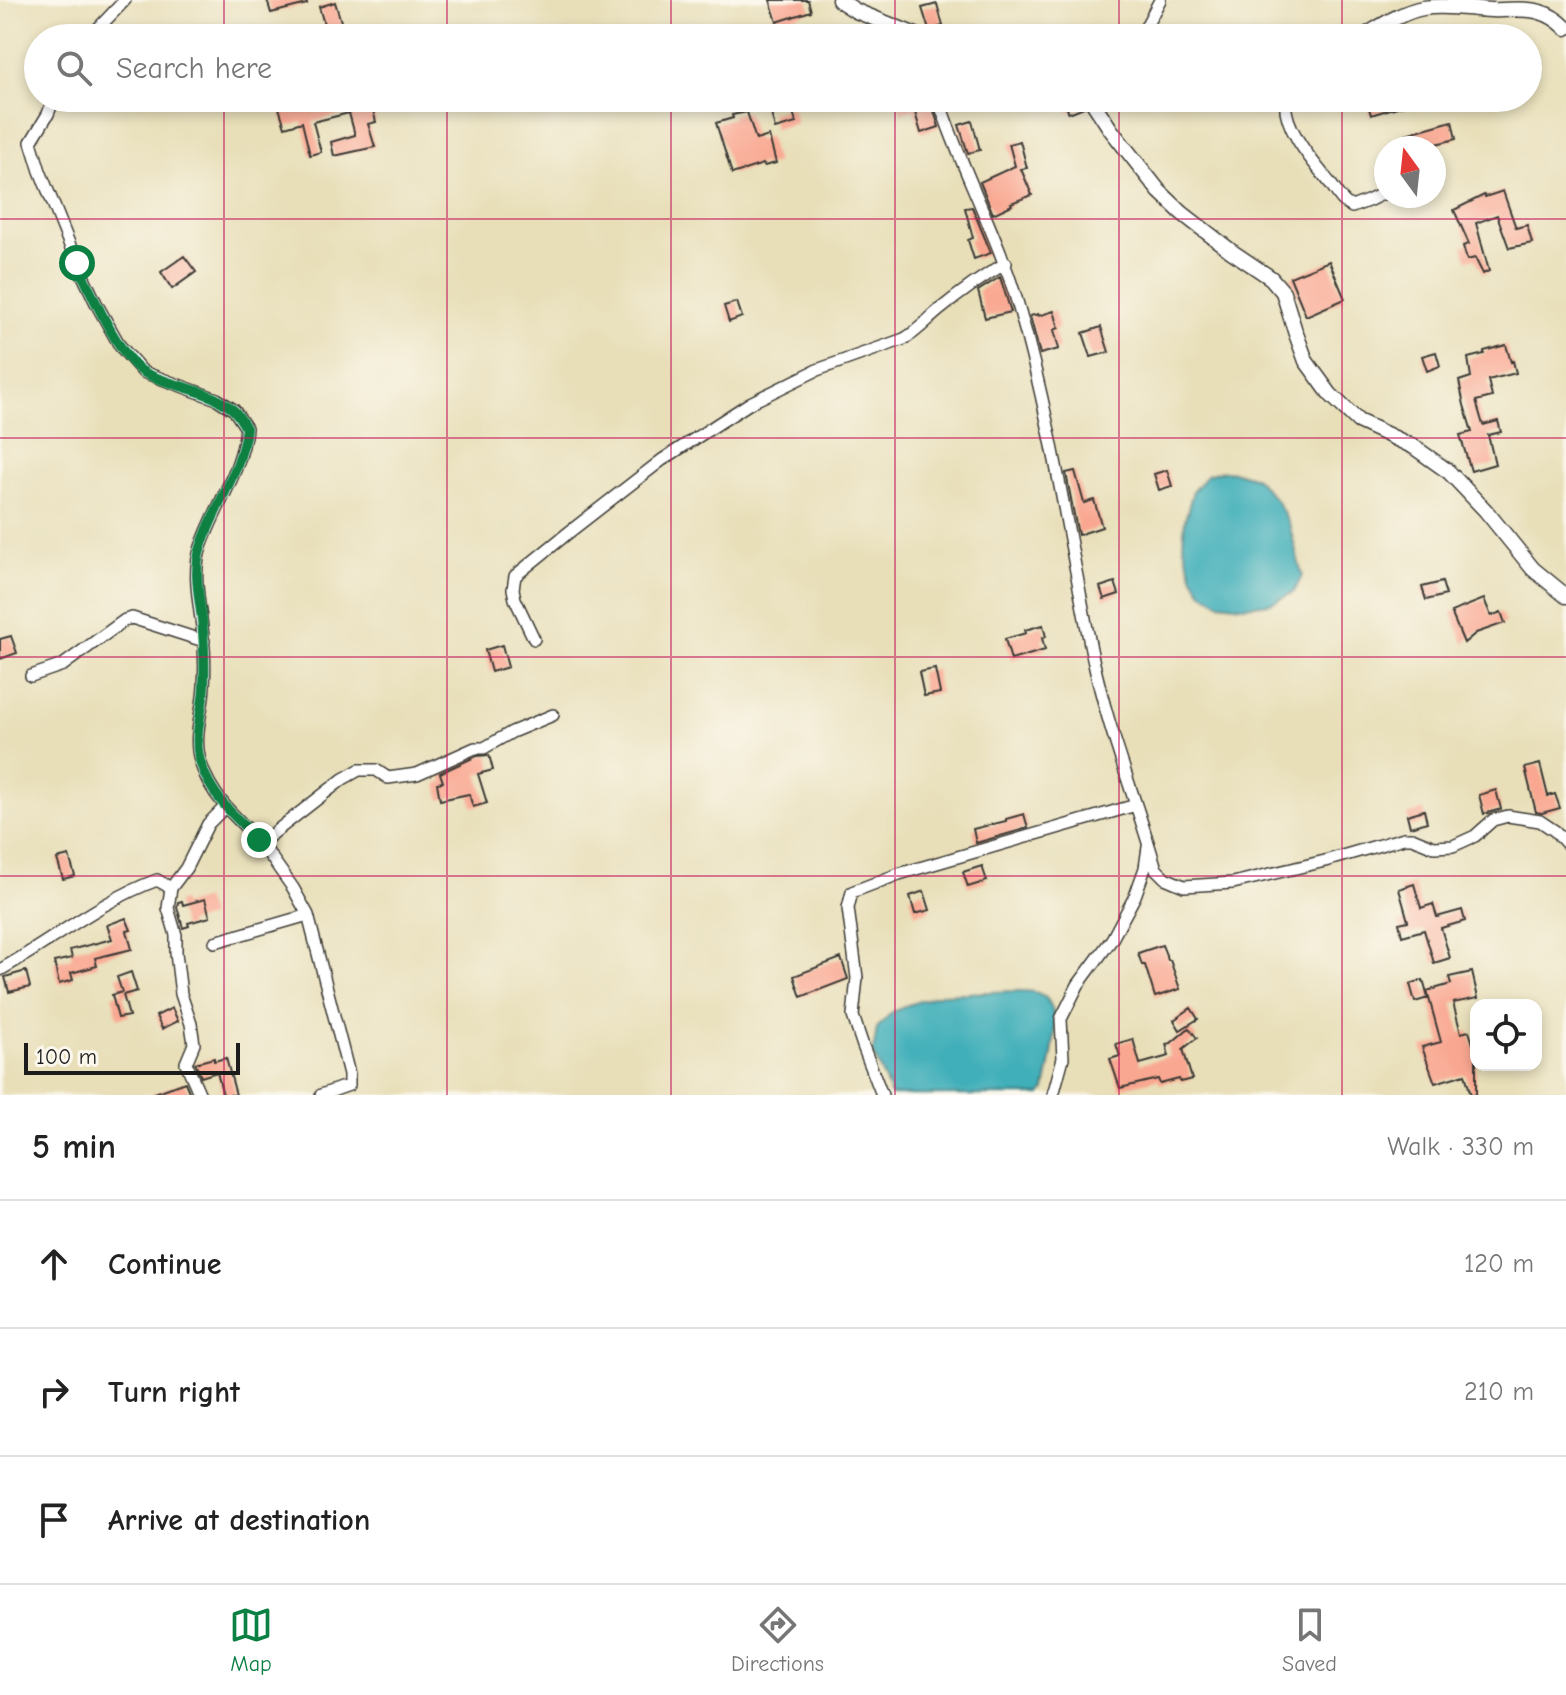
<!DOCTYPE html>
<meta charset="utf-8">
<style>
body{margin:0;font-family:"Comic Neue",sans-serif;background:#f2f2f2;color:#222}
.controls{position:absolute;right:24px;bottom:24px;display:grid;overflow:hidden;border-radius:16px;box-shadow:0 4px 12px #0003}
.controls button{width:72px;height:72px;display:grid;place-items:center;padding:0;border:0;border-bottom:2px solid #e0e0e0;background:#fff;color:#222;font:40px sans-serif}
.compass{position:absolute;left:1374px;top:136px;width:72px;height:72px;border-radius:50%;background:#fff;box-shadow:0 4px 12px #0003;rotate:345deg}
.scale{position:absolute;left:24px;bottom:20px;width:216px;box-sizing:border-box;padding-left:8px;border:4px solid #1c1c1c;border-top:0;font-size:22px;line-height:28px;white-space:nowrap;color:#1c1c1c;-webkit-text-stroke:6px #fbf7ec;paint-order:stroke}
.stop{position:absolute;width:24px;height:24px;margin:-18px;border:6px solid #0b8043;border-radius:50%;background:#fff}
.stop.end{background:#0b8043;border-color:#fff;box-shadow:0 2px 8px #0008}
.list{margin:0;padding:0;list-style:none}
h2{display:flex;justify-content:space-between;align-items:center;height:104px;margin:0;padding:0 32px;font-size:34px}
h2 small{font-size:26px;font-weight:400;color:#767676}
.list li{display:grid;grid-template-columns:52px 1fr auto;gap:24px;align-items:center;box-sizing:border-box;height:128px;padding:0 32px;border-top:2px solid #e0e0e0}
.list b{display:block;font-size:30px;white-space:nowrap}
.list em{font-size:26px;font-style:normal;color:#767676}
.icon{flex:none;width:44px;height:44px;fill:none;stroke:currentColor;stroke-width:2;stroke-linecap:round;stroke-linejoin:round}
.map{position:relative;flex:none;width:1566px;height:1095px;overflow:hidden}
.search{position:absolute;background:#fff;box-shadow:0 4px 12px #0003;left:24px;right:24px;top:24px;height:88px;display:flex;align-items:center;gap:20px;box-sizing:border-box;padding:0 28px;border-radius:44px;color:#767676;font-size:30px}
.sheet{height:488px;background:#fff}
nav{display:flex;justify-content:space-around;align-items:center;box-sizing:border-box;height:112px;border-top:2px solid #e0e0e0;background:#fff;font-size:22px;color:#767676}
nav a{display:grid;justify-items:center;gap:4px}
nav .on{color:#0b8043}
.map>svg:first-child{display:block}
</style>
<div class="map">
<svg width="1566" height="1095" viewBox="0 0 1566 1095">
<rect width="100%" height="100%" fill="#fbf7ec"/>
<filter id="ink" filterUnits="userSpaceOnUse"><feTurbulence type="fractalNoise" baseFrequency=".0125" numOctaves="2"/><feDisplacementMap in="SourceGraphic" scale="16" xChannelSelector="R" yChannelSelector="G"/><feConvolveMatrix kernelMatrix="1 2 1 2 8 2 1 2 1" color-interpolation-filters="sRGB"/></filter>
<filter id="wash" filterUnits="userSpaceOnUse"><feTurbulence type="fractalNoise" baseFrequency=".006" numOctaves="4" result="noise"/><feDisplacementMap in="SourceGraphic" scale="32" xChannelSelector="R" yChannelSelector="G"/><feGaussianBlur stdDeviation="1.8" result="paint"/><feColorMatrix in="noise" values="0 0 0 0 0 0 0 0 0 0 0 0 0 0 0 0 0 1.4 0 .05"/><feComposite in="paint" operator="in"/></filter>
<g filter="url(#wash)">
<rect width="100%" height="100%" fill="#e8dfb9"/>
<path fill="#3fafb9" stroke="#2e666a" stroke-width="2" d="M 1220,471 L 1236,472 L 1256,478 L 1276,500 L 1289,523 L 1302,576 L 1294,592 L 1271,603 L 1243,606 L 1220,603 L 1202,592 L 1193,577 L 1183,544 L 1185,520 L 1193,491 L 1207,475 Z
M 1015,991 C 1024,991 1033,990 1040,994 C 1067,1007 1049,1067 1045,1090 L 1041,1095 L 891,1095 L 873,1053 L 877,1028 L 892,1012 L 908,1005 L 941,994 Z"/>
<g id="blocks">
<path fill="#f9a791" d="M 267,0 L 306,0 L 307,4 L 271,13 Z
M 770,0 L 808,0 L 811,11 L 777,22 Z
M 335,2 L 346,38 L 331,38 L 329,31 L 326,31 L 319,7 Z
M 937,4 L 943,26 L 929,30 L 922,8 Z
M 276,98 L 370,98 L 376,122 L 368,124 L 375,147 L 334,156 L 331,142 L 355,135 L 349,113 L 313,122 L 321,152 L 310,155 L 302,122 L 285,127 Z
M 902,98 L 930,98 L 939,127 L 921,133 L 914,109 L 901,113 L 896,100 Z
M 1062,98 L 1080,98 L 1084,107 L 1069,113 Z
M 1366,98 L 1417,98 L 1417,101 L 1371,115 Z
M 792,107 L 796,123 L 775,129 L 771,113 Z
M 747,112 L 756,140 L 769,136 L 776,163 L 764,166 L 763,164 L 732,174 L 716,123 L 733,118 L 732,115 Z
M 972,121 L 980,150 L 968,153 L 959,125 Z
M 1452,121 L 1456,139 L 1432,145 L 1433,148 L 1410,148 L 1406,134 Z
M 1020,141 L 1027,168 L 1021,169 L 1032,195 L 1011,203 L 1012,205 L 993,214 L 980,182 L 1015,166 L 1009,144 Z
M 1503,191 L 1516,228 L 1527,225 L 1532,243 L 1509,248 L 1497,215 L 1476,223 L 1489,271 L 1483,274 L 1475,258 L 1467,260 L 1463,246 L 1469,244 L 1454,210 L 1484,195 L 1485,197 Z
M 972,207 L 991,253 L 974,259 L 968,240 L 973,238 L 965,208 Z
M 184,256 L 196,272 L 172,289 L 161,272 Z
M 1329,261 L 1345,299 L 1306,316 L 1290,277 Z
M 1000,277 L 1011,312 L 985,318 L 978,291 Z
M 737,302 L 742,317 L 729,322 L 724,306 Z
M 1054,311 L 1059,328 L 1054,330 L 1059,349 L 1040,354 L 1030,316 L 1038,314 L 1038,316 Z
M 1101,327 L 1109,352 L 1091,357 L 1083,333 Z
M 1506,345 L 1511,362 L 1513,361 L 1516,373 L 1488,380 L 1492,397 L 1476,401 L 1483,425 L 1498,421 L 1501,432 L 1488,435 L 1495,464 L 1471,471 L 1460,435 L 1472,432 L 1464,405 L 1459,381 L 1471,377 L 1468,358 L 1484,354 L 1484,351 Z
M 1436,352 L 1440,366 L 1427,371 L 1422,356 Z
M 1167,470 L 1172,486 L 1159,490 L 1154,474 Z
M 1075,471 L 1084,503 L 1094,500 L 1102,527 L 1078,535 L 1066,473 Z
M 1115,582 L 1119,594 L 1104,599 L 1100,587 Z
M 1442,582 L 1446,595 L 1426,600 L 1422,587 Z
M 1484,599 L 1491,616 L 1501,612 L 1505,623 L 1476,633 L 1464,643 L 1451,612 Z
M 1043,625 L 1046,637 L 1042,638 L 1045,650 L 1011,660 L 1005,639 L 1026,633 L 1025,630 Z
M 11,636 L 17,653 L 0,659 L 0,639 Z
M 502,645 L 508,667 L 491,672 L 485,650 Z
M 935,669 L 940,693 L 924,696 L 919,672 Z
M 489,755 L 493,770 L 478,774 L 487,803 L 473,807 L 469,794 L 440,800 L 437,783 L 443,782 L 440,773 L 477,756 Z
M 1540,764 L 1548,796 L 1555,794 L 1560,808 L 1542,813 L 1536,812 L 1525,768 Z
M 1496,790 L 1501,809 L 1484,814 L 1479,795 Z
M 1424,810 L 1427,822 L 1410,827 L 1407,815 Z
M 1024,814 L 1028,828 L 976,843 L 973,829 L 1006,821 L 1006,819 Z
M 69,856 L 75,876 L 63,879 L 57,859 Z
M 982,866 L 987,881 L 968,887 L 963,872 Z
M 1414,884 L 1421,908 L 1433,904 L 1437,917 L 1462,910 L 1465,921 L 1441,928 L 1450,958 L 1434,963 L 1424,930 L 1402,936 L 1399,923 L 1408,921 L 1399,889 Z
M 924,891 L 930,910 L 915,914 L 910,896 Z
M 205,899 L 210,917 L 188,923 L 189,926 L 183,928 L 177,907 L 178,902 L 182,901 L 183,905 Z
M 126,918 L 131,930 L 127,931 L 132,949 L 95,958 L 97,966 L 71,973 L 73,980 L 59,984 L 54,962 L 72,958 L 70,950 L 112,939 L 107,925 Z
M 1162,945 L 1168,960 L 1170,960 L 1180,989 L 1155,997 L 1145,965 L 1142,965 L 1138,953 Z
M 841,958 L 848,979 L 801,997 L 794,976 Z
M 26,971 L 30,987 L 9,992 L 5,977 Z
M 131,972 L 137,991 L 123,995 L 129,1016 L 118,1018 L 112,995 L 122,992 L 117,977 Z
M 1472,972 L 1478,998 L 1453,1003 L 1461,1033 L 1469,1031 L 1474,1047 L 1476,1046 L 1476,1095 L 1471,1095 L 1465,1074 L 1435,1083 L 1422,1047 L 1441,1042 L 1427,991 L 1451,984 L 1449,977 Z
M 1423,980 L 1428,998 L 1415,1002 L 1410,984 Z
M 172,1008 L 178,1021 L 162,1029 L 156,1016 Z
M 1191,1008 L 1198,1019 L 1180,1030 L 1174,1020 Z
M 1189,1028 L 1197,1038 L 1183,1049 L 1192,1079 L 1180,1082 L 1179,1079 L 1160,1084 L 1158,1079 L 1120,1088 L 1110,1059 L 1120,1056 L 1116,1044 L 1133,1039 L 1140,1064 L 1169,1056 L 1166,1044 L 1171,1043 Z
M 214,1058 L 214,1061 L 226,1058 L 236,1095 L 223,1095 L 217,1072 L 201,1077 L 195,1063 Z
M 185,1082 L 190,1094 L 153,1095 L 152,1094 Z"/>
</g>
</g>
<g filter="url(#ink)">
<use href="#blocks" fill-opacity="0" stroke="#3b3934" stroke-width="2"/>
<g fill="none" stroke-linecap="round" stroke-linejoin="round">
<defs>
<path id="minor" d="M 89,38 L 125,0
M 1140,38 L 1160,0
M 54,98 L 48,114 L 31,142 L 40,171 L 77,263 L 97,305 L 120,346 L 143,372 L 217,399 L 234,410 L 246,428 C 242,471 215,506 201,547 C 191,574 201,609 203,637 C 205,653 205,670 204,686 C 203,712 192,737 201,764 C 211,796 235,817 259,840 L 266,839 L 343,779 L 359,770 L 376,770 L 388,778 L 417,774 L 475,748 L 484,748 L 512,732 L 553,715
M 938,98 C 961,169 998,235 1019,308 C 1052,423 1069,542 1093,659 C 1108,730 1136,799 1156,869 L 1165,878 L 1184,886 L 1233,883 L 1325,861 L 1404,838 L 1412,838 L 1434,847 L 1453,846 L 1475,836 L 1493,820 L 1508,816 L 1540,821 L 1555,831 L 1566,843
M 1286,98 C 1281,126 1313,162 1330,183 C 1337,192 1341,202 1352,207 L 1370,200 L 1386,192
M 534,639 L 515,599 L 513,589 L 515,576 L 568,533 L 662,460 L 750,403 L 817,370 L 904,339 C 917,332 927,320 938,311 C 960,293 982,277 1006,263
M 31,676 L 63,665 L 125,620 L 132,618 L 204,641
M 259,840 L 293,888 L 308,915 L 349,1074 L 349,1085 L 321,1095
M 215,942 L 308,915
M 0,970 C 52,941 100,901 157,880 L 171,888
M 200,1095 L 186,1063 L 194,1044 L 191,1024 L 181,994 L 176,953 L 176,935 L 168,908 L 171,888 L 186,868 L 208,824 L 225,807
M 882,1095 L 863,1046 L 853,1016 L 857,978 L 848,908 L 852,892 L 899,874 L 1136,805
M 1053,1095 L 1063,1058 L 1061,1019 L 1078,985 L 1112,939 L 1135,896 L 1145,868 L 1148,847"/>
<path id="tertiary" d="M 839,0 L 856,11 L 923,38
M 1361,38 C 1380,27 1401,12 1423,8 C 1445,4 1468,9 1491,10 C 1507,11 1524,7 1540,12 C 1551,15 1558,20 1566,28
M 1090,98 L 1111,130 L 1159,191 L 1182,213 L 1231,251 L 1271,278 L 1283,292 L 1295,331 L 1306,361 L 1330,394 L 1358,421 L 1414,447 L 1449,472 L 1486,511 L 1533,569 L 1566,596"/>
</defs>
<use href="#minor" stroke="#3b3934" stroke-width="14"/>
<use href="#tertiary" stroke="#3b3934" stroke-width="17"/>
<use href="#minor" stroke="#fff" stroke-width="11"/>
<use href="#tertiary" stroke="#fff" stroke-width="14"/>
</g>
</g>
<g fill="none" stroke-linecap="round" stroke-linejoin="round" filter="url(#ink)">
<path stroke="#0b8043" stroke-width="10" d="M 77,263 C 90,290 120,360 145,373 C 173,387 207,389 231,408 C 238,413 242,422 246,428 C 242,471 214,506 201,547 C 193,569 199,596 202,619 C 204,641 205,664 204,686 C 203,713 192,737 201,764 C 211,796 235,817 259,840"/>
</g>
<path fill="none" stroke="#c2185b" stroke-width="2" stroke-opacity="0.55" d="M 224,0 L 224,38M 447,0 L 447,38M 671,0 L 671,38M 895,0 L 895,38M 1119,0 L 1119,38M 1342,0 L 1342,38M 224,98 L 224,1095M 447,98 L 447,1095M 671,98 L 671,1095M 895,98 L 895,1095M 1119,98 L 1119,1095M 1342,98 L 1342,1095M 0,219 L 1566,219M 0,438 L 1566,438M 0,657 L 1566,657M 0,876 L 1566,876"/>
</svg>
<div class="controls">
<button><svg class="icon" aria-label="locate" viewBox="0 0 24 24"><circle cx="12" cy="12" r="6"/><path d="M12 2v4M12 18v4M2 12h4M18 12h4"/></svg></button>
</div>
<svg class="compass" viewBox="-18 -18 36 36"><path d="M0-13l5 13h-10z" fill="#e53935"/><path d="M0 13l5-13h-10z" fill="#767676"/></svg>
<div class="scale">100 m</div>
<div class="stop" style="left:77px;top:263px"></div>
<div class="stop end" style="left:259px;top:840px"></div>
<div class="search"><svg class="icon" aria-label="search" viewBox="0 0 24 24"><circle cx="10" cy="10" r="6"/><path d="M15 15l6 6"/></svg>Search here</div>
</div>
<section class="sheet">
<h2>5 min<small>Walk · 330 m</small></h2>
<ul class="list">
<li><svg class="icon" aria-label="ahead" viewBox="0 0 24 24"><path d="M12 20V5M6 11l6-6 6 6"/></svg><div><b>Continue</b></div><em>120 m</em></li>
<li><svg class="icon" aria-label="right" viewBox="0 0 24 24"><path d="M7 20v-9h11M14 6l5 5-5 5"/></svg><div><b>Turn right</b></div><em>210 m</em></li>
<li><svg class="icon" aria-label="arrive" viewBox="0 0 24 24"><path d="M6 21V4h12l-3 4 3 4H6"/></svg><div><b>Arrive at destination</b></div></li>
</ul>
</section>
<nav>
<a class="on"><svg class="icon" aria-label="map" viewBox="0 0 24 24"><path d="M3 6l6-2 6 2 6-2v14l-6 2-6-2-6 2zM9 4v14M15 6v14"/></svg>Map</a>
<a><svg class="icon" aria-label="directions" viewBox="0 0 24 24"><path d="M12 3l9 9-9 9-9-9zM9 14v-3h6M13 9l2 2-2 2"/></svg>Directions</a>
<a><svg class="icon" aria-label="saved" viewBox="0 0 24 24"><path d="M7 4h10v16l-5-4-5 4z"/></svg>Saved</a>
</nav>
